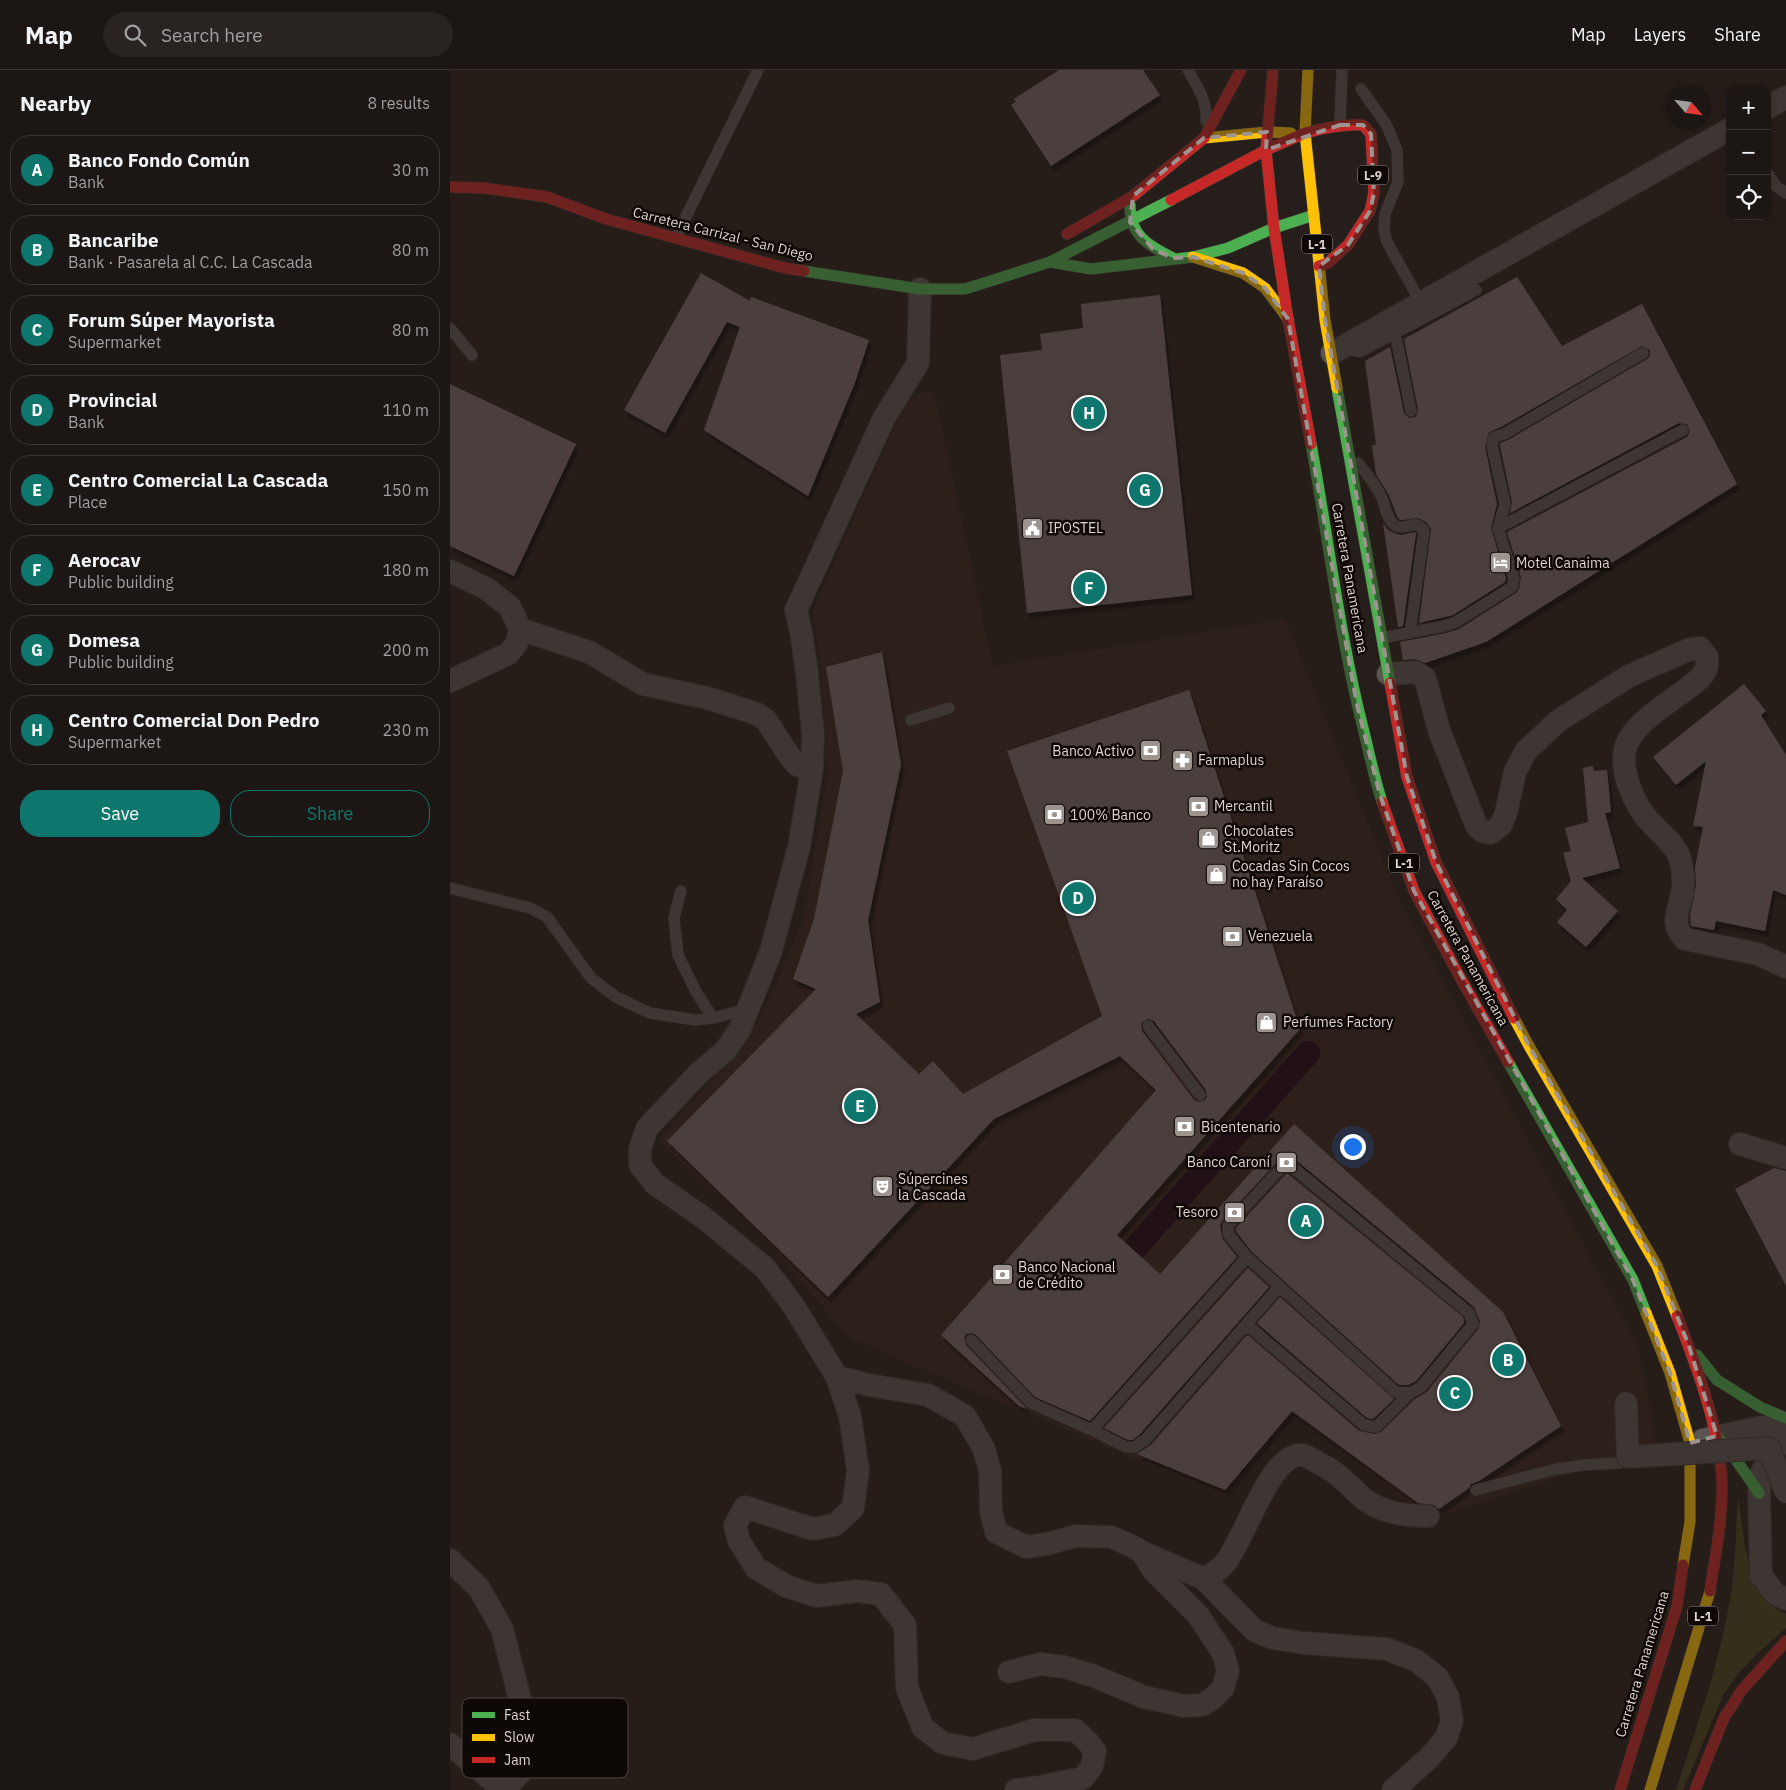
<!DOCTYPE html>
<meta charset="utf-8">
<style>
body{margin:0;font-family:"IBM Plex Sans",sans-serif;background:#292322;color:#f1f3f6}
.controls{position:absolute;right:15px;top:15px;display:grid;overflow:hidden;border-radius:10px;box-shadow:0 2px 8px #0003}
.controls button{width:45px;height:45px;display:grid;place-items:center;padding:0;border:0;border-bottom:1px solid #3a3534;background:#1c1614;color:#f1f3f6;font:25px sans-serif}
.compass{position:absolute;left:1216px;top:15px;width:45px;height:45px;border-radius:50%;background:#1c1614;box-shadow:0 2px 8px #0003;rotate:118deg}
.you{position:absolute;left:902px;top:1076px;width:18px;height:18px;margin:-12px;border:4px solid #fff;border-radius:50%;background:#1a73e8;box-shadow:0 0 0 8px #1a73e833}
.badge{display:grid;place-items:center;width:32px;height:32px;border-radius:50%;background:#0f766e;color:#fff;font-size:16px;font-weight:700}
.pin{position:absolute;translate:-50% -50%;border:2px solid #fff;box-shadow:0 1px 5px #0006}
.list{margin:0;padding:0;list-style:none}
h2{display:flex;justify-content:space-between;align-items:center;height:65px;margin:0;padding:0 20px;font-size:21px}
h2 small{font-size:16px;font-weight:400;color:#a09fa0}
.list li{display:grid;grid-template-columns:32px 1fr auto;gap:15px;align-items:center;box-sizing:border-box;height:70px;margin:0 10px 10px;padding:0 10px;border:1px solid #3a3534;border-radius:20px}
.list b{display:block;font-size:19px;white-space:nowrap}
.list p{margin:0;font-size:16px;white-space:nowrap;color:#a09fa0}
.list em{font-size:16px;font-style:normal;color:#a09fa0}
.actions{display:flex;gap:10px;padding:15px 20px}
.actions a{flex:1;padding:11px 0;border:1px solid #0f766e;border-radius:20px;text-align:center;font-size:18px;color:#0f766e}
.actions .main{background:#0f766e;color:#fff}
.icon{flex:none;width:28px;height:28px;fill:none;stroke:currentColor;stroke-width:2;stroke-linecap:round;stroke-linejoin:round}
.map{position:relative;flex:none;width:1336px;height:1720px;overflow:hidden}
header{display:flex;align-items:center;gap:30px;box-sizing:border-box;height:70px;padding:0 25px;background:#1c1614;border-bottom:1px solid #3a3534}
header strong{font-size:24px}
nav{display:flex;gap:28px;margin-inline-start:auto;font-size:18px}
.search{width:350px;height:45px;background:#292322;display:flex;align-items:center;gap:12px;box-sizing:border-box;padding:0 18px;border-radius:28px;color:#a09fa0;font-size:19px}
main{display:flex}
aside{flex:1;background:#1c1614}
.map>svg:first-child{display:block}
</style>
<header>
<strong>Map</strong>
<div class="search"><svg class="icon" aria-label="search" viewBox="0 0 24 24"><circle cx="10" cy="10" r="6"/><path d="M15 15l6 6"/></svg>Search here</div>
<nav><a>Map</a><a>Layers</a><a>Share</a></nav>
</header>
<main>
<aside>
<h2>Nearby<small>8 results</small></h2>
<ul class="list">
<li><span class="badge">A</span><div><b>Banco Fondo Común</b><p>Bank</p></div><em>30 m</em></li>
<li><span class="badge">B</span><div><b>Bancaribe</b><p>Bank · Pasarela al C.C. La Cascada</p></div><em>80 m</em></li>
<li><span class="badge">C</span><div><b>Forum Súper Mayorista</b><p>Supermarket</p></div><em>80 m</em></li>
<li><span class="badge">D</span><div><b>Provincial</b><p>Bank</p></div><em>110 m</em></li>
<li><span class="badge">E</span><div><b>Centro Comercial La Cascada</b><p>Place</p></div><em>150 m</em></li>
<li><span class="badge">F</span><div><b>Aerocav</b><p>Public building</p></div><em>180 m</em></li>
<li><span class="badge">G</span><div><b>Domesa</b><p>Public building</p></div><em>200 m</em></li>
<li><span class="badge">H</span><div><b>Centro Comercial Don Pedro</b><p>Supermarket</p></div><em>230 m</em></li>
</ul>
<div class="actions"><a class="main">Save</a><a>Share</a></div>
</aside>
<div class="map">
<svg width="1336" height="1720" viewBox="0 0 1336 1720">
<defs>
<filter id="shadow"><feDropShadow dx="3" dy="5.5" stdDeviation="1" flood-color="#0009"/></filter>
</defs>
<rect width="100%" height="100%" fill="#261e1a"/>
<path fill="#36221b" d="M 484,320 L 543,596 L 835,549 L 946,823 L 1190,1281 L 1206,1376 L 980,1449 L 843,1344 L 776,1427 L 401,1269 L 319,1174 L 208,1070 L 272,998 L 312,946 L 353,850 L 378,701 L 371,604 L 363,541 L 456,328 Z"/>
<path fill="#47441b" d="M 1288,1428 C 1294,1461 1296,1534 1336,1543 L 1336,1558 L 1307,1584 L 1288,1604 L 1273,1625 L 1233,1720 L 1226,1720 C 1248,1653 1272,1586 1282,1516 C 1286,1487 1286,1457 1288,1428 Z"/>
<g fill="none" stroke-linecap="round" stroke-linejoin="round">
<path stroke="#1b0315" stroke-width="24" d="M 686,1177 L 858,983"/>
</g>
<path fill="#79696a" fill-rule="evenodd" filter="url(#shadow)" d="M 609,0 L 693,0 L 710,25 L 601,96 L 561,35 L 566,32 L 564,29 Z
M 251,203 L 300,231 L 301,227 L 419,270 L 404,315 L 358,426 L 254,360 L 290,257 L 277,252 L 215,363 L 174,340 Z
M 1067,207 L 1112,276 L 1192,234 L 1287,414 L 1036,572 L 975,593 L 965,589 L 953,590 L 950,572 L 996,563 L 1009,559 L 1066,523 L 1069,519 L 1071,507 L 1057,462 L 1237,367 L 1240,361 L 1237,354 L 1229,353 L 1060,443 L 1062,432 L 1050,376 L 1050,373 L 1058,370 L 1197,289 L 1200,286 L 1200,280 L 1192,276 L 1051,357 L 1039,362 L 1035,377 L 1047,434 L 1041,458 L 1056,509 L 1055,512 L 1003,545 L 969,553 L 981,459 L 976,452 L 968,448 L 951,450 L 948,448 L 939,425 L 926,404 L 922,376 L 926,374 L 915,291 L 940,277 L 954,343 L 959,348 L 966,347 L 968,339 L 954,269 Z
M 710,225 L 742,525 L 577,543 L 550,285 L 592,280 L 590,264 L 633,258 L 631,234 Z
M 0,314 L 126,374 L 64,506 L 0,476 Z
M 933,453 L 938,460 L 944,463 L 951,465 L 964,462 L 966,463 L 953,556 L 948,557 Z
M 432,582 L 451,695 L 418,850 L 430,932 L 406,944 L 469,1004 L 483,991 L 513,1024 L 652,946 L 557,681 L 739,620 L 850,959 L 667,1165 L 710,1204 L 844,1054 L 1053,1242 L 1111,1356 L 1029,1411 L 1021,1414 L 1019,1418 L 989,1439 L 984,1435 L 968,1433 L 842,1341 L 775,1420 L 687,1384 L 701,1375 L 796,1266 L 799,1266 L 909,1361 L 925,1364 L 931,1362 L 965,1329 L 977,1322 L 1029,1258 L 1030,1251 L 1024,1237 L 846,1090 L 841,1088 L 833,1089 L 828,1091 L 773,1150 L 770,1155 L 772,1168 L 787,1187 L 640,1351 L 585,1327 L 526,1265 L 523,1263 L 516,1264 L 514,1268 L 516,1275 L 577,1339 L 569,1336 L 491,1265 L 706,1020 L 670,986 L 544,1049 L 378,1227 L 217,1071 L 366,919 L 343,909 L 364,849 L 393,701 L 376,597 ZM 698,949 L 704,951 L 756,1020 L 757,1027 L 754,1031 L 748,1032 L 744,1030 L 692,961 L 691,953 Z
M 1294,614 L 1316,641 L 1311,645 L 1336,685 L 1336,825 L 1323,820 L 1315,861 L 1266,851 L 1264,860 L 1241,856 L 1240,846 L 1246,814 L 1245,797 L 1253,757 L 1243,756 L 1256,691 L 1226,715 L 1203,687 Z
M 1143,696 L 1144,701 L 1157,700 L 1161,742 L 1155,743 L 1170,798 L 1132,808 L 1168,841 L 1136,877 L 1107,852 L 1117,840 L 1106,829 L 1121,811 L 1113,783 L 1121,781 L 1115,758 L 1138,752 L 1133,698 Z
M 1324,1098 L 1336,1101 L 1336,1216 L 1285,1119 Z
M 836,1104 L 838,1104 L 1013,1247 L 1014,1253 L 966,1311 L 958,1315 L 949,1315 L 802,1182 L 786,1161 L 786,1158 Z
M 798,1198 L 819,1217 L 690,1364 L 683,1370 L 678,1370 L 654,1358 Z
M 830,1227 L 944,1329 L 923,1349 L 917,1348 L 807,1253 Z"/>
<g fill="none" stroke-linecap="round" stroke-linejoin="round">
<defs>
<path id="lane" d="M 738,0 C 747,17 758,31 756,51
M 911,19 L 936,54 L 947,80 L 948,112 L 935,144 L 934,158 L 936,169 L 942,181 L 971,233
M 890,55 L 892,0
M 1317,103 L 1326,116 L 1336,123
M 226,167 L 308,0
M 0,258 L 22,285
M 945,263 L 961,341
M 896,275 L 901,280 L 910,282 L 1026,220
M 908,393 C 917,404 926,415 932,428 C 935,436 937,451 946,456 C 958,461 964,447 974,461 L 960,563
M 1048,458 L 1233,360
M 932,568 L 994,556 L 1006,552 L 1062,517 L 1064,509 L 1048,458 L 1055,434 L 1042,376 L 1044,367 L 1054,364 L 1193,283
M 461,650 L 499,638
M 0,818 L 80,838 L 97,847 L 141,908 L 166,927 L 200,943 L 245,950 L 263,948 L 298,939
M 231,821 L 224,848 L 228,885 L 246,922 L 263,948
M 698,956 L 750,1025
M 793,1258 L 829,1217
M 521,1270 L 581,1333 L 642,1360 L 797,1187 L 946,1322 L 960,1323 L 971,1317 L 1023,1254 L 1019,1243 L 841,1096 L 833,1096 L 778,1155 L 778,1164 L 797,1187
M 642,1360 L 676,1377 L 685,1377 L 695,1370 L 793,1258 L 802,1259 L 914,1355 L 926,1357 L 960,1323
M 1026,1420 L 1106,1399 L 1134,1395 L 1183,1392"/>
<path id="street" d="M 1317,38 L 1336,27
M 470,219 L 468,293 L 434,348 L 346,540 L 351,562 L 357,603 L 363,664 L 362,699 L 349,777 L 321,881 L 290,959 L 276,980 L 249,1003 L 197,1058 L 190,1079 L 190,1095 L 205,1114 L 254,1148 L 315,1198 L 343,1235 L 387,1307 L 400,1346 L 408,1400 L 403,1438 L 385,1455 L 363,1459 L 295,1437 L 285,1455 L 289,1471 L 306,1498 L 336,1516 L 367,1526 L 407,1521 L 431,1524 L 455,1555 L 457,1618 L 473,1658 L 493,1673 L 523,1679 L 584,1660 L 625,1660 L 637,1671 L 645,1681 L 642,1696 L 633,1708 L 590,1717 L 566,1720
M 882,283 L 1280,59
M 0,501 L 37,519 L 60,537 L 70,559 L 139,582 L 193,614 L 261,629 L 307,644 L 316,650 L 338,684 L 347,695 L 362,699
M 938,604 L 965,602 L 975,608 L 989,660 L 1026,755 L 1032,761 L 1041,763 L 1051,755 L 1056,743 L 1065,702 L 1076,681 L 1108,651 L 1179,606 L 1240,579 L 1250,578 L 1257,587 C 1257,591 1257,596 1256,599 C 1252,609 1243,614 1235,620 C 1217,634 1188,651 1178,671 C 1166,695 1184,736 1202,754 C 1212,765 1223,772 1229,786 C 1232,794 1234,808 1233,816 C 1232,837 1217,852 1235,869 L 1308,884 L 1336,897
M 0,611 L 58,584 L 67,573 L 70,559
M 1290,1074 L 1336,1088
M 387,1307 L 419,1315 L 478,1325 L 515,1346 L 534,1379 L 540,1401 L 541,1441 L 546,1462 L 576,1477 L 597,1474 L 626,1466 L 661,1467 L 682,1476 L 692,1482 L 703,1500 L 748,1545 L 773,1583 L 778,1601 L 773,1618 L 762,1629 L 752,1635 L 734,1636 L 694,1627 L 644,1606 L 615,1597 L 590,1594 L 559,1602
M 1336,1366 L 1319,1387 L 1311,1404 L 1309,1423 L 1311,1505 L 1325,1524 L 1336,1529
M 1253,1370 L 1307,1358 L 1336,1355
M 692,1482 L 754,1509 C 761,1504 770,1500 775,1493 C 794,1471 820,1382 852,1385 C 859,1386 869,1394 876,1397 C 891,1405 901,1418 914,1429 C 933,1443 955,1446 978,1446
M 0,1490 L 29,1518 L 52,1559 L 71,1633 L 79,1677 L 73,1700 L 53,1720
M 754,1509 L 804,1560 L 822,1568 L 853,1573 L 937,1579 L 967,1591 L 987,1607 L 998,1627 L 1002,1651 L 996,1668 L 979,1688 L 943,1720
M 0,1674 L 53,1720"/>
<path id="fast" d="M 680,135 C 679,165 699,176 723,188
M 600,192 L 641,199 L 743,187 L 778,178 L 824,158 L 864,145
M 354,201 L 470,219 L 515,219 L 600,192 L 721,130
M 887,318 L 940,613
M 861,374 C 879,472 890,570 915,666 C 920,688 925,710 932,732
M 1058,992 L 1183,1210 L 1196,1243
M 1247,1285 L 1267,1310 L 1310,1337 L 1336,1348
M 1266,1365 L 1284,1387 L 1309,1423"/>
<path id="slow" d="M 858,0 L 855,63 L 875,250 L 887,318
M 754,68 L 817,62 L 841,63
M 743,187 L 793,203 L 815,218 L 838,249
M 1064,948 L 1079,976 L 1207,1196 L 1227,1246
M 1196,1243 L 1220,1303 L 1240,1373 L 1240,1452 L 1233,1495
M 1200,1720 L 1260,1521"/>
<path id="jam" d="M 823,0 L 816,80 L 824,158 L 838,249 L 861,374
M 855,63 C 874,58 893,54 913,55 L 921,64 L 924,123 L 920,141 L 898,175 L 878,193 L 869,196
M 0,117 L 34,118 L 97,127 L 156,149 L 335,198 L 354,201
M 721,130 L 816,80 L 855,63
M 617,164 L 683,126 L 754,68 L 791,0
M 940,613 L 957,707 L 986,792 L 1064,948
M 932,732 L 964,821 L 1008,904 L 1058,992
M 1227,1246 C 1247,1297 1272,1364 1272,1418 C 1272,1453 1265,1487 1260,1521
M 1170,1720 L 1227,1536 L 1233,1495
M 1245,1720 L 1274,1648 L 1292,1620 L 1336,1571"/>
</defs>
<use href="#lane" stroke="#3f3936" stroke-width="12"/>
<use href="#street" stroke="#3f3936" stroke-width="24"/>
<use href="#fast" stroke="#3f3936" stroke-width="12"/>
<use href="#slow" stroke="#3f3936" stroke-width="12"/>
<use href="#jam" stroke="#3f3936" stroke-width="12"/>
<use href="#lane" stroke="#5b5551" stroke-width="11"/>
<use href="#street" stroke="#5b5551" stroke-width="22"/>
<use href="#fast" stroke="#4caf50" stroke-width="11"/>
<use href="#slow" stroke="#ffc107" stroke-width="11"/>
<use href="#jam" stroke="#c62828" stroke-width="11"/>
<defs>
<path id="street-bridge" d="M 1176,1333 L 1178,1387 L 1319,1378 L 1336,1422"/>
</defs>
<use href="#street-bridge" stroke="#3f3936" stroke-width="24" stroke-linecap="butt"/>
<use href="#street-bridge" stroke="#5b5551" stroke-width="22"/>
</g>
<path d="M0 0H1336V1720H0ZM 890,55 L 913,55 L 921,64 L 924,123 L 920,141 L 898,175 L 869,196 L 875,250 L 957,707 L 986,792 L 1079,976 L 1207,1196 L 1239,1276 L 1267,1366 L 1240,1373 L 1220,1303 L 1183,1210 L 964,821 L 930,725 L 907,635 L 838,249 L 815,218 L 793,203 L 743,187 L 723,188 L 703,179 L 680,152 L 683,126 L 754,68 L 817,62 L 816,80 Z" fill="#261e1a" fill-opacity=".55" fill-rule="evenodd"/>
<path fill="none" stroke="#9d9490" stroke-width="4" stroke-dasharray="10 6" stroke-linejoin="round" d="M 890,55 L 913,55 L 921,64 L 924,123 L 920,141 L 898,175 L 869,196 L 875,250 L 957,707 L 986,792 L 1079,976 L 1207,1196 L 1239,1276 L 1267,1366 L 1240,1373 L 1220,1303 L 1183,1210 L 964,821 L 930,725 L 907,635 L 838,249 L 815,218 L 793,203 L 743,187 L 723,188 L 703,179 L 680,152 L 683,126 L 754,68 L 817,62 L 816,80 Z"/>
<defs>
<symbol id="civic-square" viewBox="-11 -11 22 22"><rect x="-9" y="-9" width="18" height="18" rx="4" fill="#9d9490" stroke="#0e0806"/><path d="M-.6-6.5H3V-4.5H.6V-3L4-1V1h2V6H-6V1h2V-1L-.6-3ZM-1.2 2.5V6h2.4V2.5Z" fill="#fff"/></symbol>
<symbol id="hotel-square" viewBox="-11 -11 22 22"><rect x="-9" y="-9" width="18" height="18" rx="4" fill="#9d9490" stroke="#0e0806"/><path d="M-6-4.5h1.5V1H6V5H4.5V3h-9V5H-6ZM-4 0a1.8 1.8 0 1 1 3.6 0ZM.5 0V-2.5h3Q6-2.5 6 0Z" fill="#fff"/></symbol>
<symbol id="bank-square" viewBox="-11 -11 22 22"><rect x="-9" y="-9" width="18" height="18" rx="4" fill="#9d9490" stroke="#0e0806"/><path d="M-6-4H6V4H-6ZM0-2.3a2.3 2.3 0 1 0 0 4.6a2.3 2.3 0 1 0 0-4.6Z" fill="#fff"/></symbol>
<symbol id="pharmacy-square" viewBox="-11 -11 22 22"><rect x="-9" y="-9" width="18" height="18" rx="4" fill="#9d9490" stroke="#0e0806"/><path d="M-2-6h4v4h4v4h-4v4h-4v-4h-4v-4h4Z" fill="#fff"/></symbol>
<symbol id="shop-square" viewBox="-11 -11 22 22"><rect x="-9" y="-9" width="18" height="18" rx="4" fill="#9d9490" stroke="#0e0806"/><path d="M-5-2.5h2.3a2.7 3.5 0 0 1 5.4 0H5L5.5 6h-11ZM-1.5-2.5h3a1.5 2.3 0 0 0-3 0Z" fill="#fff"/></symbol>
<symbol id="theatre-square" viewBox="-11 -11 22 22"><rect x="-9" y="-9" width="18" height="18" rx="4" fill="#9d9490" stroke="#0e0806"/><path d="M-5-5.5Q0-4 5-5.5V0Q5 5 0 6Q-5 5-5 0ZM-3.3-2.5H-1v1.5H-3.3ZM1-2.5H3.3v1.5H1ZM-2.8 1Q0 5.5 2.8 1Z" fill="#fff"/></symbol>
</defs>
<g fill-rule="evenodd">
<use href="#civic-square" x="570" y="446" width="25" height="25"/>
<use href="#hotel-square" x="1038" y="480" width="25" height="25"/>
<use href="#bank-square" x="688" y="668" width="25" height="25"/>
<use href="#pharmacy-square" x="720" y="678" width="25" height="25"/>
<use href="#bank-square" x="736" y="724" width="25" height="25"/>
<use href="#bank-square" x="592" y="732" width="25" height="25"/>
<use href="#shop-square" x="746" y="756" width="25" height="25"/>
<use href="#shop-square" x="754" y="792" width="25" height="25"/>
<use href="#bank-square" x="770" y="854" width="25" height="25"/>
<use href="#shop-square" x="804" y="940" width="25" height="25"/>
<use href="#bank-square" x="722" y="1044" width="25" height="25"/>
<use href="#bank-square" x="824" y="1080" width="25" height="25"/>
<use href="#theatre-square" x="420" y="1104" width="25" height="25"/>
<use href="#bank-square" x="772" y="1130" width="25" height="25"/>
<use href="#bank-square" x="540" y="1192" width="25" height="25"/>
</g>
<g text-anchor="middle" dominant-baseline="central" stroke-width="5" stroke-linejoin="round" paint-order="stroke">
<g fill="#0e0806" stroke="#9f9693" stroke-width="1">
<rect x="908" y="95.5" width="30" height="19" rx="4"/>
<rect x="852" y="164.5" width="30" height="19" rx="4"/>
<rect x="939" y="783.5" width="30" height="19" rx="4"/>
<rect x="1238" y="1536.5" width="30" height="19" rx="4"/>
</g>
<g font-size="12" font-weight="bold" fill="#ddd3cf">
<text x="923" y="105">L-9</text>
<text x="867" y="174">L-1</text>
<text x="954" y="793">L-1</text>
<text x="1253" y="1546">L-1</text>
</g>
<g font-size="14" fill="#ddd3cf" stroke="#0e0806">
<text transform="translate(273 164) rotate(14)">Carretera Carrizal - San Diego</text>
<text transform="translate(900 508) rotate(80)">Carretera Panamericana</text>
<text transform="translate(1018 888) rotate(61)">Carretera Panamericana</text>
<text transform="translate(1192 1594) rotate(-73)">Carretera Panamericana</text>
</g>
<g font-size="14" fill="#ddd3cf" stroke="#0e0806" text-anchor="start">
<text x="598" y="458">IPOSTEL</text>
<text x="1066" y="493">Motel Canaima</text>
<text x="684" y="681" text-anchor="end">Banco Activo</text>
<text x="748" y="690">Farmaplus</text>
<text x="764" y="736">Mercantil</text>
<text x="620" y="745">100% Banco</text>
<text x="774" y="761">Chocolates<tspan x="774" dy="16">St.Moritz</tspan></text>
<text x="782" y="796">Cocadas Sin Cocos<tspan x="782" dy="16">no hay Paraíso</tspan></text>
<text x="798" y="866">Venezuela</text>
<text x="833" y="952">Perfumes Factory</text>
<text x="751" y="1057">Bicentenario</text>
<text x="820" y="1092" text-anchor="end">Banco Caroní</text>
<text x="448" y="1109">Súpercines<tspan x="448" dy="16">la Cascada</tspan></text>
<text x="768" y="1142" text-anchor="end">Tesoro</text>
<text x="568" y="1197">Banco Nacional<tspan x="568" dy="16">de Crédito</tspan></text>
</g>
</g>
<rect x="12" y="1628" width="166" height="80" rx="8" fill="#0e0806" stroke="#4c4542" stroke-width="1"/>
<rect x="22" y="1642" width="23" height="6" fill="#4caf50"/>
<rect x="22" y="1664" width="23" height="7" fill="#ffc107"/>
<rect x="22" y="1687" width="23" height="6" fill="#c62828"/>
<g font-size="14" fill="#ddd3cf">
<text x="54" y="1650">Fast</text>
<text x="54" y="1672">Slow</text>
<text x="54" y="1695">Jam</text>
</g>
</svg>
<div class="controls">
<button>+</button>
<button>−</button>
<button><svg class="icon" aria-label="locate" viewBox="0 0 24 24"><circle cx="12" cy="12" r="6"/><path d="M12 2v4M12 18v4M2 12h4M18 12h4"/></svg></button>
</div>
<svg class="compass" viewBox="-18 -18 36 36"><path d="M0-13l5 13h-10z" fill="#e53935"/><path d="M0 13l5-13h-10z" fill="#a09fa0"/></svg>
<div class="you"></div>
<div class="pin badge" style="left:856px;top:1151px">A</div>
<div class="pin badge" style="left:1058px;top:1290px">B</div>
<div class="pin badge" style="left:1005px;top:1323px">C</div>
<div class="pin badge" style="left:628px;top:828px">D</div>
<div class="pin badge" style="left:410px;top:1036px">E</div>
<div class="pin badge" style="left:639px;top:518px">F</div>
<div class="pin badge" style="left:695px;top:420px">G</div>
<div class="pin badge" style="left:639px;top:343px">H</div>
</div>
</main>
